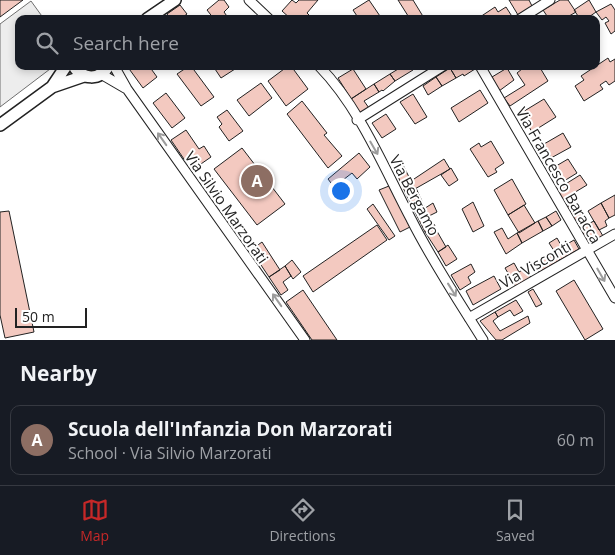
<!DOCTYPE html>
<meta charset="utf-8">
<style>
body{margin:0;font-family:"Open Sans",sans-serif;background:#20242c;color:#f1f3f6}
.scale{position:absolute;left:15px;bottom:12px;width:72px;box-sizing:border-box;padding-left:5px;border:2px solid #222;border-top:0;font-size:14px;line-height:18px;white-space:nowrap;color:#222;-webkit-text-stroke:4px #fff;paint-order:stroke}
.you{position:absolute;left:340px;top:190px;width:18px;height:18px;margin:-12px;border:4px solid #fff;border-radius:50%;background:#1a73e8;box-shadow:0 0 0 8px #1a73e833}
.badge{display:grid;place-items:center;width:32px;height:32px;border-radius:50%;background:#c62828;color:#fff;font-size:16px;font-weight:700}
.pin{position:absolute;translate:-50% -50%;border:2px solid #fff;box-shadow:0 1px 5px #0006}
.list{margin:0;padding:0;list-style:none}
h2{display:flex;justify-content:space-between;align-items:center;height:65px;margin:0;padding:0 20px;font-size:21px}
h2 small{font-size:16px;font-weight:400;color:#9ea1a6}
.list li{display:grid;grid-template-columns:32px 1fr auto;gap:15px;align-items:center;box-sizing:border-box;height:70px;margin:0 10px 10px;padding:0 10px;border:1px solid #363941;border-radius:10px}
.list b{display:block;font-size:19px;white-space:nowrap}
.list p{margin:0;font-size:16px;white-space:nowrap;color:#9ea1a6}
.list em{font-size:16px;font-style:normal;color:#9ea1a6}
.icon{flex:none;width:28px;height:28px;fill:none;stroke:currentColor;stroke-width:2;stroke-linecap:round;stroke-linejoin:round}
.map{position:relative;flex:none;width:615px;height:340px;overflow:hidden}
.search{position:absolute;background:#171b24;box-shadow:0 2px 8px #0003;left:15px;right:15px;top:15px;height:55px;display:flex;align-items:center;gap:12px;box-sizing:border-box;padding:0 18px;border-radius:10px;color:#9ea1a6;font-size:19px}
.sheet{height:145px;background:#171b24}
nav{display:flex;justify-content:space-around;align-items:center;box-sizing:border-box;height:70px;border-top:1px solid #363941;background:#171b24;font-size:14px;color:#9ea1a6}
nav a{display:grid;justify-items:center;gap:2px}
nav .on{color:#c62828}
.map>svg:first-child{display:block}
</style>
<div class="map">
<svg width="615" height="340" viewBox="0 0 615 340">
<rect width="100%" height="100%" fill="#fff"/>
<path fill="#ededed" stroke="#6f6f6f" d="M 31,1 L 44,19 L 19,19 L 19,66 L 54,66 L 0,107 L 0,24 Z"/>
<path fill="#f3c9c0" stroke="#222" d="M 0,0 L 23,0 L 0,17 Z
M 219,0 L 224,0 L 229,7 L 224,12 L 229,19 L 214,19 L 207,10 Z
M 292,0 L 296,3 L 299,0 L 318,0 L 307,13 L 309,15 L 306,19 L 291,19 L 282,11 Z
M 369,0 L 382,19 L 359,19 L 353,10 Z
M 398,0 L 413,0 L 424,18 L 410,19 Z
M 509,0 L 529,0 L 532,6 L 518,15 Z
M 560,0 L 568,0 L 576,12 L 564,19 L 549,19 L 543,10 Z
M 589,0 L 596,12 L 586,19 L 580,19 L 574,10 Z
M 611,4 L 615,10 L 615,31 L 611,34 L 605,23 L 609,21 L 606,17 L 602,20 L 596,12 Z
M 180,5 L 187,14 L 183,17 L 184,19 L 171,19 L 167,14 Z
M 495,7 L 498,12 L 506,7 L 513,18 L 477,19 Z
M 608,58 L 610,62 L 615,59 L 615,81 L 609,85 L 606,81 L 600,85 L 603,89 L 584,101 L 575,86 L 584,80 L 581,76 Z
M 127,66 L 149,66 L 157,77 L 143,88 Z
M 189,66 L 191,66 L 214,97 L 201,106 L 177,74 Z
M 213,66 L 233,66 L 235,69 L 221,78 Z
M 288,66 L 291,66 L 308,89 L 286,106 L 268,81 Z
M 403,66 L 410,66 L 413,70 L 395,81 L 390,74 Z
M 453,66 L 473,66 L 475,69 L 464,76 L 463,74 L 456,78 L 450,68 Z
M 520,66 L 539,66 L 548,81 L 510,106 L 504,98 L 525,85 L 517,73 L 522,69 Z
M 450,68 L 456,78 L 442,86 L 436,77 Z
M 507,68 L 514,80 L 499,91 L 492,77 Z
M 353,69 L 366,89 L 351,99 L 338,78 Z
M 390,74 L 395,81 L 383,91 L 382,90 L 379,92 L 374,84 Z
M 436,77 L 442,86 L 428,95 L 423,86 Z
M 261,83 L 272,98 L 249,116 L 237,100 Z
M 374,84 L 379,92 L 364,101 L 369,108 L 360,113 L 351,99 Z
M 480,90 L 488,103 L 459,122 L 451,108 Z
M 166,93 L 185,118 L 172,128 L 153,103 Z
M 413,94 L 427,117 L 415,124 L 400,102 Z
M 544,99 L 556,117 L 532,132 L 521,113 Z
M 302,101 L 327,133 L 324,135 L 342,156 L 328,168 L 287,114 Z
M 227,110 L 243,131 L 229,141 L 219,127 L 222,124 L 217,117 Z
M 386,114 L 396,129 L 382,138 L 372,123 Z
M 186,130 L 199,149 L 204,146 L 211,157 L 198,166 L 192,158 L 186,162 L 171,140 Z
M 563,133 L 571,147 L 551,158 L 544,144 Z
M 491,141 L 504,163 L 495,169 L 497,172 L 488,177 L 470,149 L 479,143 L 481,147 Z
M 242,148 L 285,204 L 257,225 L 214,169 Z
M 359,153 L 370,167 L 357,179 L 352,173 L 334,187 L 328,179 Z
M 444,159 L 450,169 L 406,194 L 395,170 L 403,165 L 411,181 Z
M 568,159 L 577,173 L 564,181 L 561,177 L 558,180 L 551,169 Z
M 451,168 L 458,180 L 449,186 L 441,175 Z
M 580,175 L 587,185 L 562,200 L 556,190 Z
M 512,179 L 526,204 L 508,215 L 494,190 Z
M 389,186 L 410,227 L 400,232 L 379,190 Z
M 416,188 L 425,208 L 416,214 L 406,194 Z
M 615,195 L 615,215 L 609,218 L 601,203 Z
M 473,202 L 484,226 L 473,232 L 462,209 Z
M 433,203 L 437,212 L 429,216 L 435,226 L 425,232 L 416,214 Z
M 575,203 L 583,217 L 572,222 L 565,208 Z
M 601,203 L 609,218 L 605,221 L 607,226 L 599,230 L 588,211 Z
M 373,204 L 395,236 L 389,240 L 367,209 Z
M 524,205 L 535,223 L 519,233 L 508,215 Z
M 9,211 L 34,332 L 5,338 L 0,315 L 0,212 Z
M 556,211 L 561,220 L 552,226 L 546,217 Z
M 546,217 L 552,226 L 543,231 L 538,221 Z
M 538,221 L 543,231 L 522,243 L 517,233 Z
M 594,221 L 603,236 L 589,244 L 580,228 Z
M 377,225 L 387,240 L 313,292 L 303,276 Z
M 434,226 L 446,247 L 438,252 L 425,232 Z
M 502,228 L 508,239 L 517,233 L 522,243 L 506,254 L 494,232 Z
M 557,238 L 562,247 L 574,240 L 579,249 L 560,260 L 549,243 Z
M 262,242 L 280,270 L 269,277 L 251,250 Z
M 448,245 L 457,259 L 446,266 L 438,252 Z
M 555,252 L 560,260 L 539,272 L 534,263 Z
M 292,260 L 301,272 L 293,279 L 285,266 Z
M 514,263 L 519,272 L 526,268 L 531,278 L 516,287 L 505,268 Z
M 471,264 L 475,272 L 468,277 L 471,283 L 460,290 L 451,275 Z
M 285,266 L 291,276 L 283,282 L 288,290 L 281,295 L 269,277 Z
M 494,276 L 501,289 L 473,305 L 466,291 Z
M 574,280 L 603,329 L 585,340 L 556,291 Z
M 533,289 L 542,304 L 536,307 L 528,292 Z
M 303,290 L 337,340 L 312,340 L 286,302 Z
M 516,300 L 523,311 L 514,316 L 510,310 L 498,317 L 495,312 Z
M 495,312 L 498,317 L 493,321 L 500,331 L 528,316 L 530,323 L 502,340 L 496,340 L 480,321 Z"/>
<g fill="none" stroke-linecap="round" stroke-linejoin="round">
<defs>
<path id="minor" d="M 249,0 L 269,19
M 520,19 L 550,0
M 114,66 L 127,89 L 305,340
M 319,66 C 360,108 384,168 411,219 C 432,261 458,300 483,340
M 480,66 L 615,298
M 101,74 L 125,88
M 357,120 L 443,66
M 469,318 L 615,234"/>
<path id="tertiary" d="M 147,19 L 175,0
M 74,66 C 82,80 100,81 108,66
M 52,87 L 66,66
M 0,125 L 52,87 L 84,76"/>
</defs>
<use href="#minor" stroke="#222" stroke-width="11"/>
<use href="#tertiary" stroke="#222" stroke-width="14"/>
<use href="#minor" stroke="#fff" stroke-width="9"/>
<use href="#tertiary" stroke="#fff" stroke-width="11"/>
</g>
<defs><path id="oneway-shaft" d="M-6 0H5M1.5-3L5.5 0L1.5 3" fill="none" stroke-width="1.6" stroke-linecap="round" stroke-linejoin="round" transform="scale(1.25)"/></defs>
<g stroke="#9c9c9c">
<use href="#oneway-shaft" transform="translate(162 139) rotate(-125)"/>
<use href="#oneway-shaft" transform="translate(374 148) rotate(60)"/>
<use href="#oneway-shaft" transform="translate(601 275) rotate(60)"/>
<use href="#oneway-shaft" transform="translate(452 290) rotate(58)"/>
<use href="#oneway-shaft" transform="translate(277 300) rotate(-125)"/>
</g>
<g text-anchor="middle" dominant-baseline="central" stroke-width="4" stroke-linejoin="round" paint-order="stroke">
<g font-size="15" fill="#222" stroke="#fff">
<text transform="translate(559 175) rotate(60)">Via Francesco Baracca</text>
<text transform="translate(415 195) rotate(62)">Via Bergamo</text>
<text transform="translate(227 207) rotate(55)">Via Silvio Marzorati</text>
<text transform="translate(535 264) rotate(-30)">Via Visconti</text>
</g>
</g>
</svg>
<div class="scale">50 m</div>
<div class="you"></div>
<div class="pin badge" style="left:257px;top:181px;background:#8d6e63">A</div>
<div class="search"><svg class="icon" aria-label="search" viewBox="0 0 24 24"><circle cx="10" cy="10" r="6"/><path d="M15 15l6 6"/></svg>Search here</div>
</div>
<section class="sheet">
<h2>Nearby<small></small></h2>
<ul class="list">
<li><span class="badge" style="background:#8d6e63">A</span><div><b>Scuola dell'Infanzia Don Marzorati</b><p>School · Via Silvio Marzorati</p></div><em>60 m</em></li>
</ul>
</section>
<nav>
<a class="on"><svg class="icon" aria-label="map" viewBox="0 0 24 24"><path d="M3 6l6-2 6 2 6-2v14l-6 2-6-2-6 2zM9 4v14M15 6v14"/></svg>Map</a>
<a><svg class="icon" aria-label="directions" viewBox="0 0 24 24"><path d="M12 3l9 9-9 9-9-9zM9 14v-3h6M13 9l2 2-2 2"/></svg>Directions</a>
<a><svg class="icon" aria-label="saved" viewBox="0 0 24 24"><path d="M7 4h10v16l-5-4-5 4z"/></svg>Saved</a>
</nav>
